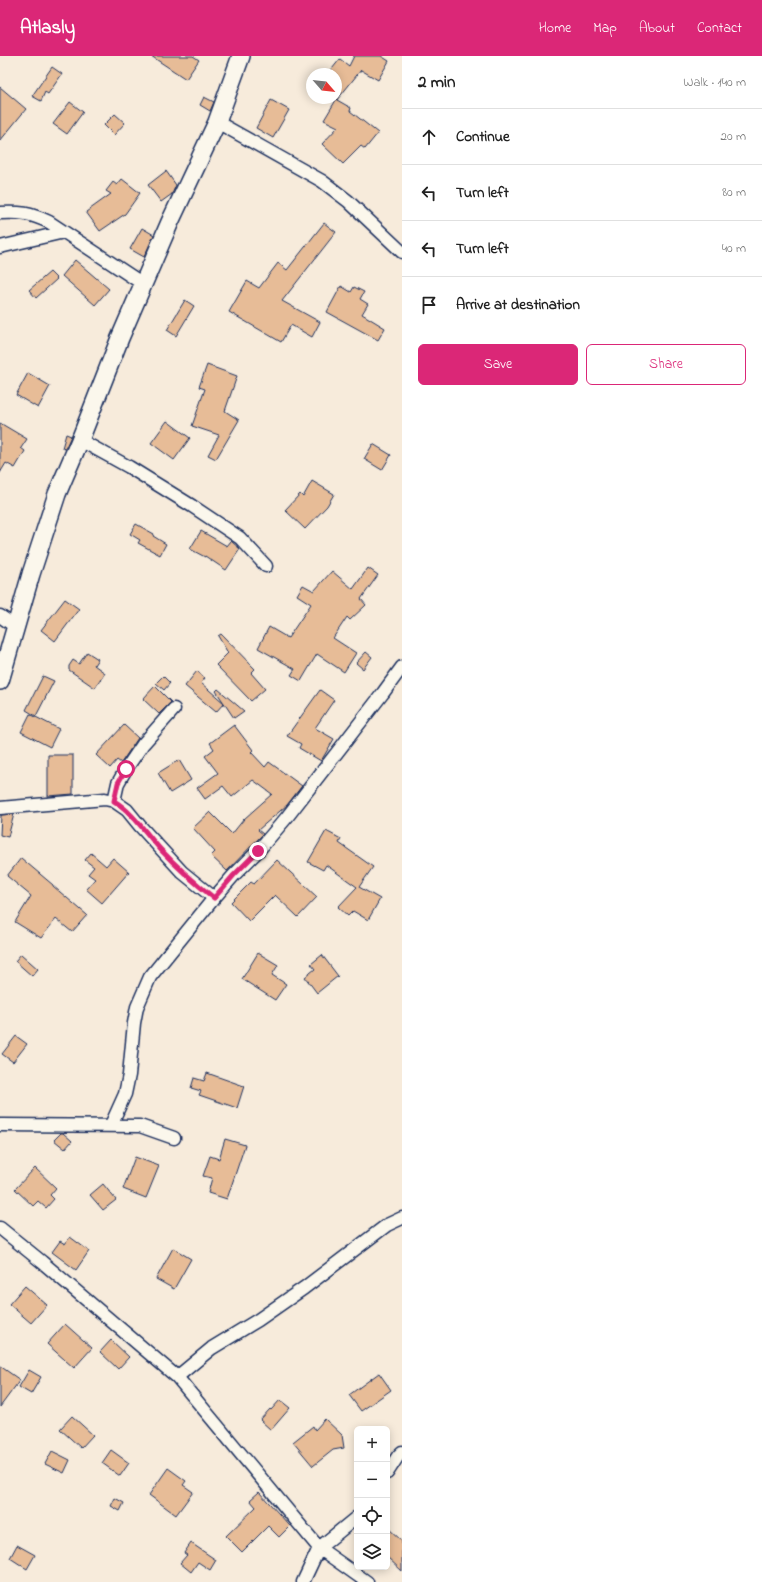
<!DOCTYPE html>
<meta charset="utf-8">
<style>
body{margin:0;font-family:"Indie Flower",sans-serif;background:#f6f6f6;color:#222}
.controls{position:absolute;right:12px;bottom:12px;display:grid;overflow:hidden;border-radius:6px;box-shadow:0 2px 10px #0003}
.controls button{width:36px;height:36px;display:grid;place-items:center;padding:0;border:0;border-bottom:1px solid #e0e0e0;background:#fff;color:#222;font:20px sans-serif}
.compass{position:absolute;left:306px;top:12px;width:36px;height:36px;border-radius:50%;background:#fff;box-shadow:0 2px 10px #0003;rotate:118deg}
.stop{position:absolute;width:12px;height:12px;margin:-9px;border:3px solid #db2777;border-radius:50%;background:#fff}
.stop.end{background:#db2777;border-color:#fff;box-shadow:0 1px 4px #0008}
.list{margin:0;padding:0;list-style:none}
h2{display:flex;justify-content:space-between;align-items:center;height:52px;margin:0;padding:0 16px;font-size:17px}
h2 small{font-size:13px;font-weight:400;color:#767676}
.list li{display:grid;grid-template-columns:26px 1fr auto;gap:12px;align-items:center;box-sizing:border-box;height:56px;padding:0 16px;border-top:1px solid #e0e0e0}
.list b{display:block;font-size:15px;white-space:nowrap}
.list em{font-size:13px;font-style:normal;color:#767676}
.actions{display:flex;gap:8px;padding:12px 16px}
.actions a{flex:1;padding:9px 0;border:1px solid #db2777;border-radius:6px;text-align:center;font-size:14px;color:#db2777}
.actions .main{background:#db2777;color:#fff}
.icon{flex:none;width:22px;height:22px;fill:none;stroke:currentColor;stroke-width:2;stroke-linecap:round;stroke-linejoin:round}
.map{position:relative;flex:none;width:402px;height:1526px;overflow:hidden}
header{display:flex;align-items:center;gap:24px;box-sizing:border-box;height:56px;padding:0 20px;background:#db2777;color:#fff}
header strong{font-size:19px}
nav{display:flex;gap:22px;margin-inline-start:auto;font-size:14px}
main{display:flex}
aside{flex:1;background:#fff}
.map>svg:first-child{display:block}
</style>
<header>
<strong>Atlasly</strong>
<nav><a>Home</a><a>Map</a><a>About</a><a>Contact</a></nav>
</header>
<main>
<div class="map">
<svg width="402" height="1526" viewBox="0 0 402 1526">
<rect width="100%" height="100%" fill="#f7ebdb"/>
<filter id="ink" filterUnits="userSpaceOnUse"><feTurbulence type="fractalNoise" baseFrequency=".025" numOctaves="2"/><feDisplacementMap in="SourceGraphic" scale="8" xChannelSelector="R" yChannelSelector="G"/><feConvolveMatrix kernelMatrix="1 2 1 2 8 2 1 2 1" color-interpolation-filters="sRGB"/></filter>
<g filter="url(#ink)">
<path fill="#e7bc97" stroke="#1b2f5e" d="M 151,0 L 193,0 L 199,4 L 186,23 Z
M 354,0 L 381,0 L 389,5 L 378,24 L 361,14 L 337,44 L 351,52 L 350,55 L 378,77 L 365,93 L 361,90 L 343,108 L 322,88 L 338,71 L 324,64 L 336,44 L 336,18 L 328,18 L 340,3 L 349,10 Z
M 52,11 L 62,18 L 48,38 L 45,36 L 41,45 L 32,40 Z
M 0,31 L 26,53 L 0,85 Z
M 204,41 L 214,46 L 210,55 L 200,49 Z
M 271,44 L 289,54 L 273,82 L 256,72 Z
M 70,46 L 83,56 L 67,78 L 53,68 Z
M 115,58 L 125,67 L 114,79 L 104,69 Z
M 166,115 L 176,129 L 172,138 L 161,146 L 148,129 Z
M 122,123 L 140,137 L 125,158 L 100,175 L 86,156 L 111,138 L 106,135 L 113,126 L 117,129 Z
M 324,167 L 336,176 L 282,245 L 320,266 L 312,281 L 291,269 L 281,286 L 229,256 L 247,225 L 259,232 L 278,207 L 287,214 Z
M 142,172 L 154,179 L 144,201 L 130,193 Z
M 75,204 L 109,233 L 95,249 L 62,220 Z
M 50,216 L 57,223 L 36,242 L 29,234 Z
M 341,230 L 351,236 L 354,231 L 364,236 L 360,243 L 368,248 L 362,258 L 385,272 L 378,284 L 327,256 Z
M 185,244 L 194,250 L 176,280 L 167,274 Z
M 207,309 L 237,320 L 225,355 L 239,364 L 216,403 L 208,399 L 219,379 L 192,370 L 205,333 L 199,331 Z
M 28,317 L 50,330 L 38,352 L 16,339 Z
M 167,365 L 190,382 L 174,404 L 151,387 Z
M 0,367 L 27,383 L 21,392 L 25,395 L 15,412 L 6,407 L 0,417 Z
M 66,378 L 71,380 L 65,393 L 62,392 Z
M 373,388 L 391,399 L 382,414 L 364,403 Z
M 312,425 L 334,438 L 327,450 L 305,473 L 285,454 L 300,438 L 303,441 Z
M 136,468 L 154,478 L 153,480 L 166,488 L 160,499 L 138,487 L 140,484 L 130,478 Z
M 201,475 L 227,490 L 231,485 L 240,493 L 226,514 L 205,500 L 205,501 L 190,493 Z
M 368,512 L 378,519 L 361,543 L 366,549 L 350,564 L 347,561 L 333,582 L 356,597 L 344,616 L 317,598 L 301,625 L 291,619 L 295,613 L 258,592 L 269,571 L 288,582 L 311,548 L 297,539 L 303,529 L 314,535 L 332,515 L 353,533 Z
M 65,543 L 79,553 L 55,585 L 41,574 Z
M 221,578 L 255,613 L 251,617 L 265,633 L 251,645 L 216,609 L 228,597 L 218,580 Z
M 87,596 L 98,603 L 94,609 L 105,617 L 95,632 L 69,614 L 69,610 L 73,604 L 79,608 Z
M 366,596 L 372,601 L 363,613 L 356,607 Z
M 197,615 L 205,622 L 201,627 L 224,647 L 216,656 L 185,630 Z
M 43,620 L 54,625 L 36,660 L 26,654 Z
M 163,620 L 170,627 L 164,634 L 156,627 Z
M 155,630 L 171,646 L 159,658 L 143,643 Z
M 218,633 L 244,655 L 234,662 L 216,635 Z
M 320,634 L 334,644 L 315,672 L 334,683 L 321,705 L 299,692 L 301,688 L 287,680 Z
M 30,658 L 59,673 L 50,691 L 21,676 Z
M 124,669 L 138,682 L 121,707 L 117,704 L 110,712 L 96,699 Z
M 234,669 L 253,694 L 251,696 L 265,711 L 269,706 L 302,730 L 287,749 L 258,774 L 263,778 L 227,815 L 211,800 L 215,796 L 193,772 L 210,756 L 232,778 L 244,763 L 272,738 L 253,724 L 232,741 L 223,730 L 205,743 L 197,732 L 218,717 L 205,700 L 214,693 L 210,687 Z
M 48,699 L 73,699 L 73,738 L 48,740 Z
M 179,704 L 191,724 L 170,737 L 158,717 Z
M 14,758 L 8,781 L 0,779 L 1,759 Z
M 326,775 L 341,783 L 339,787 L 373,811 L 359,831 L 380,843 L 368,864 L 353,855 L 348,860 L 338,851 L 357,831 L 326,809 L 323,814 L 308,806 Z
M 91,797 L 106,810 L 113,802 L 129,816 L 102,847 L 86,833 L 95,823 L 88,818 L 94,811 L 85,804 Z
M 21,802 L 53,829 L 53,830 L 87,859 L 72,876 L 56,863 L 41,882 L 15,866 L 31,840 L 7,820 Z
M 277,804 L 317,841 L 298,861 L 275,839 L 249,865 L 231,846 L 251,826 L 254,828 Z
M 258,897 L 278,909 L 272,919 L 286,928 L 275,944 L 242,923 Z
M 21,898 L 38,913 L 32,920 L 15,905 Z
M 322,899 L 338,920 L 317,937 L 305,921 L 315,913 L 311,908 Z
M 16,980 L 27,988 L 13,1006 L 2,998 Z
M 207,1017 L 244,1030 L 237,1052 L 199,1039 L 201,1035 L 191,1032 L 194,1022 L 204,1025 Z
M 61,1077 L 63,1077 L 72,1085 L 65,1093 L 54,1084 Z
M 225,1083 L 245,1089 L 227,1143 L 208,1137 L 212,1122 L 203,1120 L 210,1100 L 219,1103 Z
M 135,1101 L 159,1110 L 146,1142 L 123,1133 Z
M 35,1112 L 56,1132 L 50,1139 L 54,1143 L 46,1152 L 38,1145 L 33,1150 L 15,1133 Z
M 103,1128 L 116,1144 L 103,1154 L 90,1139 Z
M 70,1181 L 89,1195 L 76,1214 L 52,1196 L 60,1185 L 65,1188 Z
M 173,1192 L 191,1203 L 174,1233 L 156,1223 Z
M 25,1230 L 47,1249 L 31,1267 L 9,1248 Z
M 65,1268 L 92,1292 L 74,1312 L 47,1288 Z
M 111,1284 L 129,1301 L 118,1313 L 100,1296 Z
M 0,1310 L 20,1324 L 0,1351 Z
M 29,1314 L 41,1321 L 31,1338 L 19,1331 Z
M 379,1317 L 391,1334 L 361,1355 L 349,1339 Z
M 280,1344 L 290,1352 L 271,1374 L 260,1364 L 270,1353 L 271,1354 Z
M 72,1360 L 93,1379 L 81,1392 L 60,1373 Z
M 325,1363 L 342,1379 L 344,1392 L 333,1394 L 313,1410 L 293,1386 L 313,1370 L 315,1374 Z
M 111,1394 L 129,1407 L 120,1420 L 102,1407 Z
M 52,1395 L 70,1404 L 64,1417 L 45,1408 Z
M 168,1412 L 186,1425 L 183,1429 L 193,1436 L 176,1459 L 149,1439 Z
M 259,1436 L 290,1470 L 279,1481 L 268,1470 L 242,1496 L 226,1480 L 256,1451 L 250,1444 Z
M 115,1442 L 124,1447 L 120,1455 L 111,1450 Z
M 387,1471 L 402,1485 L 402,1515 L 387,1501 Z
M 191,1487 L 216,1504 L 210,1514 L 198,1506 L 191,1516 L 180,1507 L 187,1499 L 184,1497 Z
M 17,1489 L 35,1499 L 27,1513 L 10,1502 Z"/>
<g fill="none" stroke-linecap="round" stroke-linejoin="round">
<defs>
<path id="street" d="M 217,66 L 322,125 L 348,145 L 402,196
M 0,157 C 20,156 30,157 49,166 L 143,228
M 0,191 L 64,176
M 80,384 L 129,411 L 192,450 L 240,482 L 266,510
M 0,560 L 16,571
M 114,745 L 118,727 L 126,713 L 143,688 L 174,653
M 0,752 L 105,743 L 114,745 L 127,754 L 140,770 L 182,816 L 214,842
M 0,1069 L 140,1070 L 174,1082
M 111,1069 L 125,1038 L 129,1019 L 134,967 L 137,951 L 150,921 L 214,842 L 234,819 L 258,795 L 287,761 L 383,637 L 402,611
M 0,1172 L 42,1206 L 177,1321 L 319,1492 L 367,1526
M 177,1321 L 212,1292 L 258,1264 L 304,1232 L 387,1169 L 402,1162
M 387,1417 L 398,1400 L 402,1396
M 303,1526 L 319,1492 L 357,1461"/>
<path id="secondary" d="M 0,625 L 31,518 L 57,438 L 80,384 L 120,282 L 170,166 L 217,66 L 241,0"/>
</defs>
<use href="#street" stroke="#1b2f5e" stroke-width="15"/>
<use href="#secondary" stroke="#1b2f5e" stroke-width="20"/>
<use href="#street" stroke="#fbf7ec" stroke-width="12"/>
<use href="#secondary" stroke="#fbf7ec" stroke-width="17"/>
</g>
</g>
<g fill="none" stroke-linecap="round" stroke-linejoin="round" filter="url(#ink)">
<path stroke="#db2777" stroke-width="5" d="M 126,713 L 118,727 L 114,745 C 134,757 146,778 161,794 C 178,812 195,827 214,842 L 234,819 L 258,795"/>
</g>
</svg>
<div class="controls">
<button>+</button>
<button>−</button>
<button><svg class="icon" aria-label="locate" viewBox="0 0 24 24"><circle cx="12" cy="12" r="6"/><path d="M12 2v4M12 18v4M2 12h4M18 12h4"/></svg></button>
<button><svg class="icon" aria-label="layers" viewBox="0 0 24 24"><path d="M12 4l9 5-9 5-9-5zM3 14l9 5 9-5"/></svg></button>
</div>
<svg class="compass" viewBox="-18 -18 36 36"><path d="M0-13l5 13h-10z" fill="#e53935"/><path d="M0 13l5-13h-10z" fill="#767676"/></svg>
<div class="stop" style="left:126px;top:713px"></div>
<div class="stop end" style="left:258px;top:795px"></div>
</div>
<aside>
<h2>2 min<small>Walk · 140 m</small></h2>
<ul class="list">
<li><svg class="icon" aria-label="ahead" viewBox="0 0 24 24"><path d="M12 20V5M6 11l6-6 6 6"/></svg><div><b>Continue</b></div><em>20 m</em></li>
<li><svg class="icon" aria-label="left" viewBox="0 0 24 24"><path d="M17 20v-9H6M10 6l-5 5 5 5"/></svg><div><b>Turn left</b></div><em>80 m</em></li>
<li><svg class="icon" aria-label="left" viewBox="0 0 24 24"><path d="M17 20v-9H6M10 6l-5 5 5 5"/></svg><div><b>Turn left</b></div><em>40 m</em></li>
<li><svg class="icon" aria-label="arrive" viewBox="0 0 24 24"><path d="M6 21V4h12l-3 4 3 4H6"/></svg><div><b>Arrive at destination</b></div></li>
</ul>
<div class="actions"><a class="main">Save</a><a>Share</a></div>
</aside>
</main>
